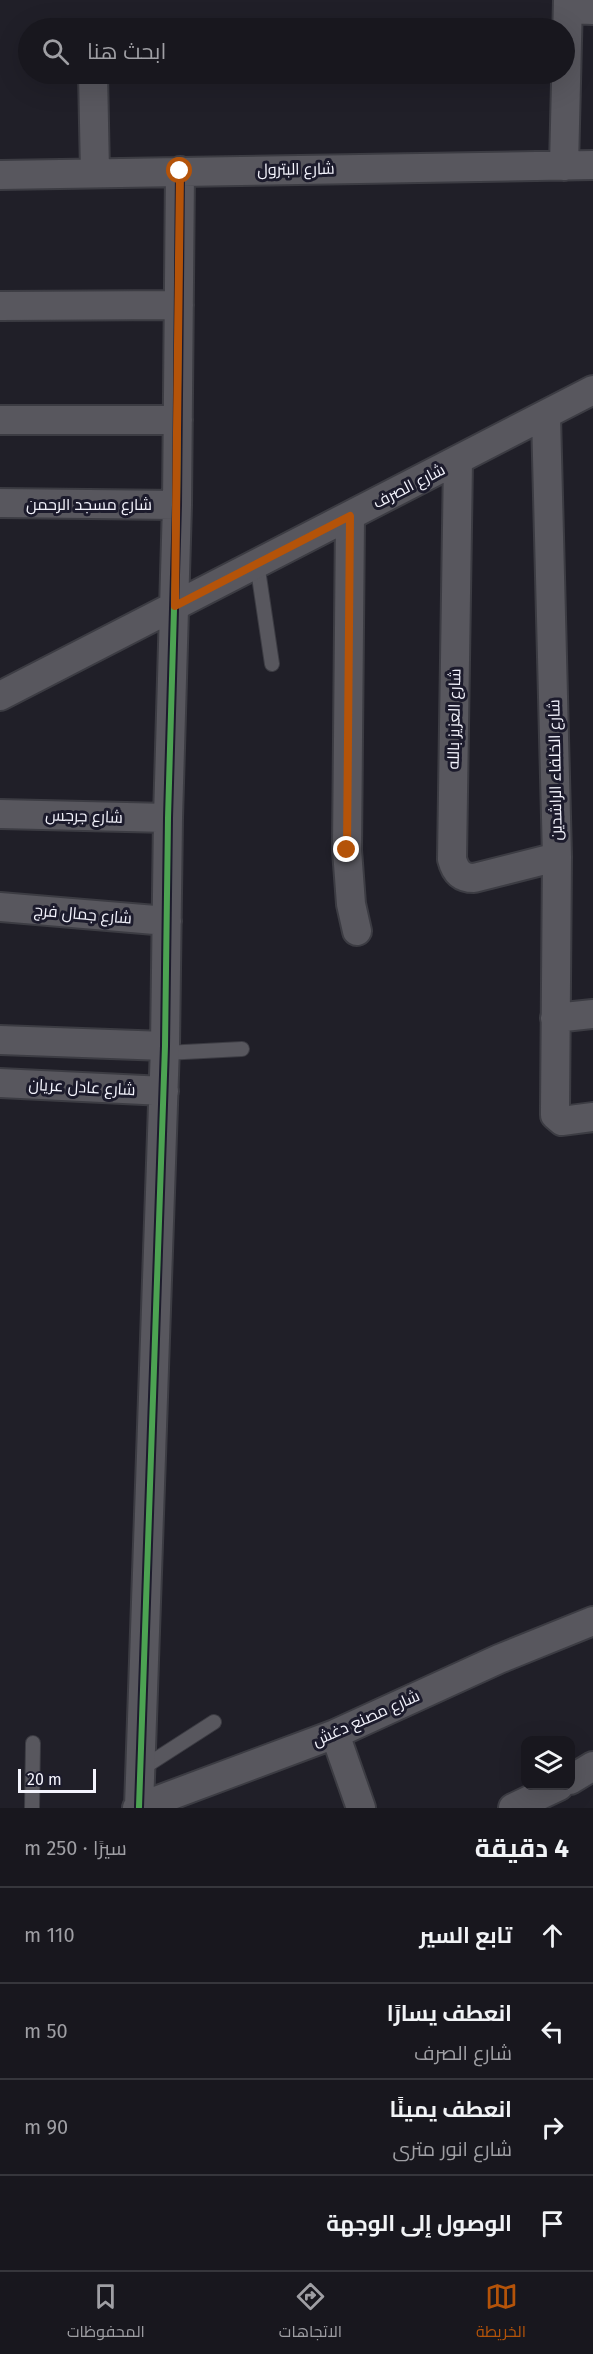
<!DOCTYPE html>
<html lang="ar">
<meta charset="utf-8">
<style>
body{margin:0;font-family:"Fira Sans",Cairo,sans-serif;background:#25242b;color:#f1f3f6;direction:rtl}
.controls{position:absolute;right:18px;bottom:18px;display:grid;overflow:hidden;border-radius:12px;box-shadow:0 6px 24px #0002}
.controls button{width:54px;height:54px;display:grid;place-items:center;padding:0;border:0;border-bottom:2px solid #36363c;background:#18171e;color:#f1f3f6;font:30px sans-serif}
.scale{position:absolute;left:18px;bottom:15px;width:78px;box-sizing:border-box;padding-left:6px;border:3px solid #f4f4fd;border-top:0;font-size:16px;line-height:21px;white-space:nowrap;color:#f4f4fd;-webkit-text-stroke:4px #1c1b2c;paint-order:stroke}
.stop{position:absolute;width:18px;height:18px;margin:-14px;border:4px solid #b45309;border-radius:50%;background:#fff}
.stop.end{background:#b45309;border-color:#fff;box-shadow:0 2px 6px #0008}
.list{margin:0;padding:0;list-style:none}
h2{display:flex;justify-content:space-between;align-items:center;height:78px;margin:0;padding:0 24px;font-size:26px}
h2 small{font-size:20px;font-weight:400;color:#9f9fa4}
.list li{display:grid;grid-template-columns:39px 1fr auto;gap:18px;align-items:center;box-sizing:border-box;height:96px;padding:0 24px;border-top:2px solid #36363c}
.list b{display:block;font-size:22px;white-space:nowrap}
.list p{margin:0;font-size:20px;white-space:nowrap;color:#9f9fa4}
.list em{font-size:20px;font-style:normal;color:#9f9fa4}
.icon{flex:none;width:33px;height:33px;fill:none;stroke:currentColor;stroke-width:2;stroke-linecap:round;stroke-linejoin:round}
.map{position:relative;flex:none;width:593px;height:1808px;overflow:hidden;direction:ltr}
.search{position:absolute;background:#18171e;box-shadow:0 6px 24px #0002;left:18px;right:18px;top:18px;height:66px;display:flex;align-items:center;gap:15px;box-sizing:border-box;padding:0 21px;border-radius:33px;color:#9f9fa4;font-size:22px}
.sheet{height:462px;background:#18171e}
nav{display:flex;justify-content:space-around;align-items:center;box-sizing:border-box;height:84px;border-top:2px solid #36363c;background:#18171e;font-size:16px;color:#9f9fa4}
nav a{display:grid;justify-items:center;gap:3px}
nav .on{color:#b45309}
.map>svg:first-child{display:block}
</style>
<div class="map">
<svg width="593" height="1808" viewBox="0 0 593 1808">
<rect width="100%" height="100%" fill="#201f28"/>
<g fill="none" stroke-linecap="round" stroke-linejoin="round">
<defs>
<path id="lane" d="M 257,563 L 272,664
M 165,1053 L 242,1049
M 141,1769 L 214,1722
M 32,1808 L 33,1743"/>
<path id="street" d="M 568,9 L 593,10
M 93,74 L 95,172
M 564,166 L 568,0
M 0,175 L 593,165
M 0,306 L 179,305
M 546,416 L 557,857 L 555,1110 L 555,1115 L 562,1121 L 593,1117
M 0,420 L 178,420
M 458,461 L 452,859 C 455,871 461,878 474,878 L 557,857
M 0,503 L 177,505
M 350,517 L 347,850 L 351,904 L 357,931
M 0,696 L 593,390
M 0,814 L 168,818
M 0,907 L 167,921
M 555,1018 L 593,1014
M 0,1040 L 165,1046
M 0,1083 L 164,1091
M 335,1734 L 361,1808
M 570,1780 L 593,1766
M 139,1807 L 165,1046 L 168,818 L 177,505 L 180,171
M 137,1808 L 335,1734 L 499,1659 L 593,1621
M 513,1808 L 559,1786"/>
</defs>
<use href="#lane" stroke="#3c3c43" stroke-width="16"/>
<use href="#street" stroke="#3c3c43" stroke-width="32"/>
<use href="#lane" stroke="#58575e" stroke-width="14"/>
<use href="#street" stroke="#58575e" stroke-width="28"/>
<defs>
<path id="cycleway" d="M 139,1807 L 165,1046 L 168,818 L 177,505 L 180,171"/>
</defs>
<use href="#cycleway" stroke="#1c1b2c" stroke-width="10"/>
<use href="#cycleway" stroke="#4ca352" stroke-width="6"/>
</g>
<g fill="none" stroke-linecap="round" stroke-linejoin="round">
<path stroke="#b45309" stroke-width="8" d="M 180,171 L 175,606 L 350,516 L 347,850"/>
</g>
<g text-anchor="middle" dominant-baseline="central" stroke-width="6" stroke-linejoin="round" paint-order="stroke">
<g font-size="16" fill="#f4f4fd" stroke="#1c1b2c">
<text transform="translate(296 169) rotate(-1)">شارع البترول</text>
<text transform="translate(409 486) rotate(-27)">شارع الصرف</text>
<text x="89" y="504">شارع مسجد الرحمن</text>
<text transform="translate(454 719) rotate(-89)">شارع العزيز بالله</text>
<text transform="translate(555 770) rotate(-91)">شارع الخلفاء الراشدين</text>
<text transform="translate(84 816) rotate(2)">شارع جرجس</text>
<text transform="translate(83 914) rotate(5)">شارع جمال فرج</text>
<text transform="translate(82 1087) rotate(3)">شارع عادل عريان</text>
<text transform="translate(366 1718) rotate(-24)">شارع مصنع دغش</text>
</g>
</g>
</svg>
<div class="controls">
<button><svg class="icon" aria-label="layers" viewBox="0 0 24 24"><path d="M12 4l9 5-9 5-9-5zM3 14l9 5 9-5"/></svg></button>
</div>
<div class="scale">20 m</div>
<div class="stop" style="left:180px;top:171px"></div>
<div class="stop end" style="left:347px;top:850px"></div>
<div class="search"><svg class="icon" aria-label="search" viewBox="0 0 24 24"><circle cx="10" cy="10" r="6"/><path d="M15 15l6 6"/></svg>ابحث هنا</div>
</div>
<section class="sheet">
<h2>4 دقيقة<small>سيرًا · 250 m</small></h2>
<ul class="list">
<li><svg class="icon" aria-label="ahead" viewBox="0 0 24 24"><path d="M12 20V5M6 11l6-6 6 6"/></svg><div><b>تابع السير</b></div><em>110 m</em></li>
<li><svg class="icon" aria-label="left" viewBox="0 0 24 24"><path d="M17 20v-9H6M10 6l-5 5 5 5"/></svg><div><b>انعطف يسارًا</b><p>شارع الصرف</p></div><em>50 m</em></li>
<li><svg class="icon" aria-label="right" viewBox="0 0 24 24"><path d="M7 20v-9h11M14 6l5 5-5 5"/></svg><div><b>انعطف يمينًا</b><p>شارع انور مترى</p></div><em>90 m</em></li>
<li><svg class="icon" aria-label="arrive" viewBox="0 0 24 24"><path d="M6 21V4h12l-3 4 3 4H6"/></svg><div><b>الوصول إلى الوجهة</b></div></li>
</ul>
</section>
<nav>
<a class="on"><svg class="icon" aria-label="map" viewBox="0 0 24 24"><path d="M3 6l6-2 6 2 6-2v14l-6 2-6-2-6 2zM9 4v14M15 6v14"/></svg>الخريطة</a>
<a><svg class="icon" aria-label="directions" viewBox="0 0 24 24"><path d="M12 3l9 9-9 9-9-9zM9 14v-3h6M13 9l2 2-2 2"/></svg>الاتجاهات</a>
<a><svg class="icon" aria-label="saved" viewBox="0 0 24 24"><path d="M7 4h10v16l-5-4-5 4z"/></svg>المحفوظات</a>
</nav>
